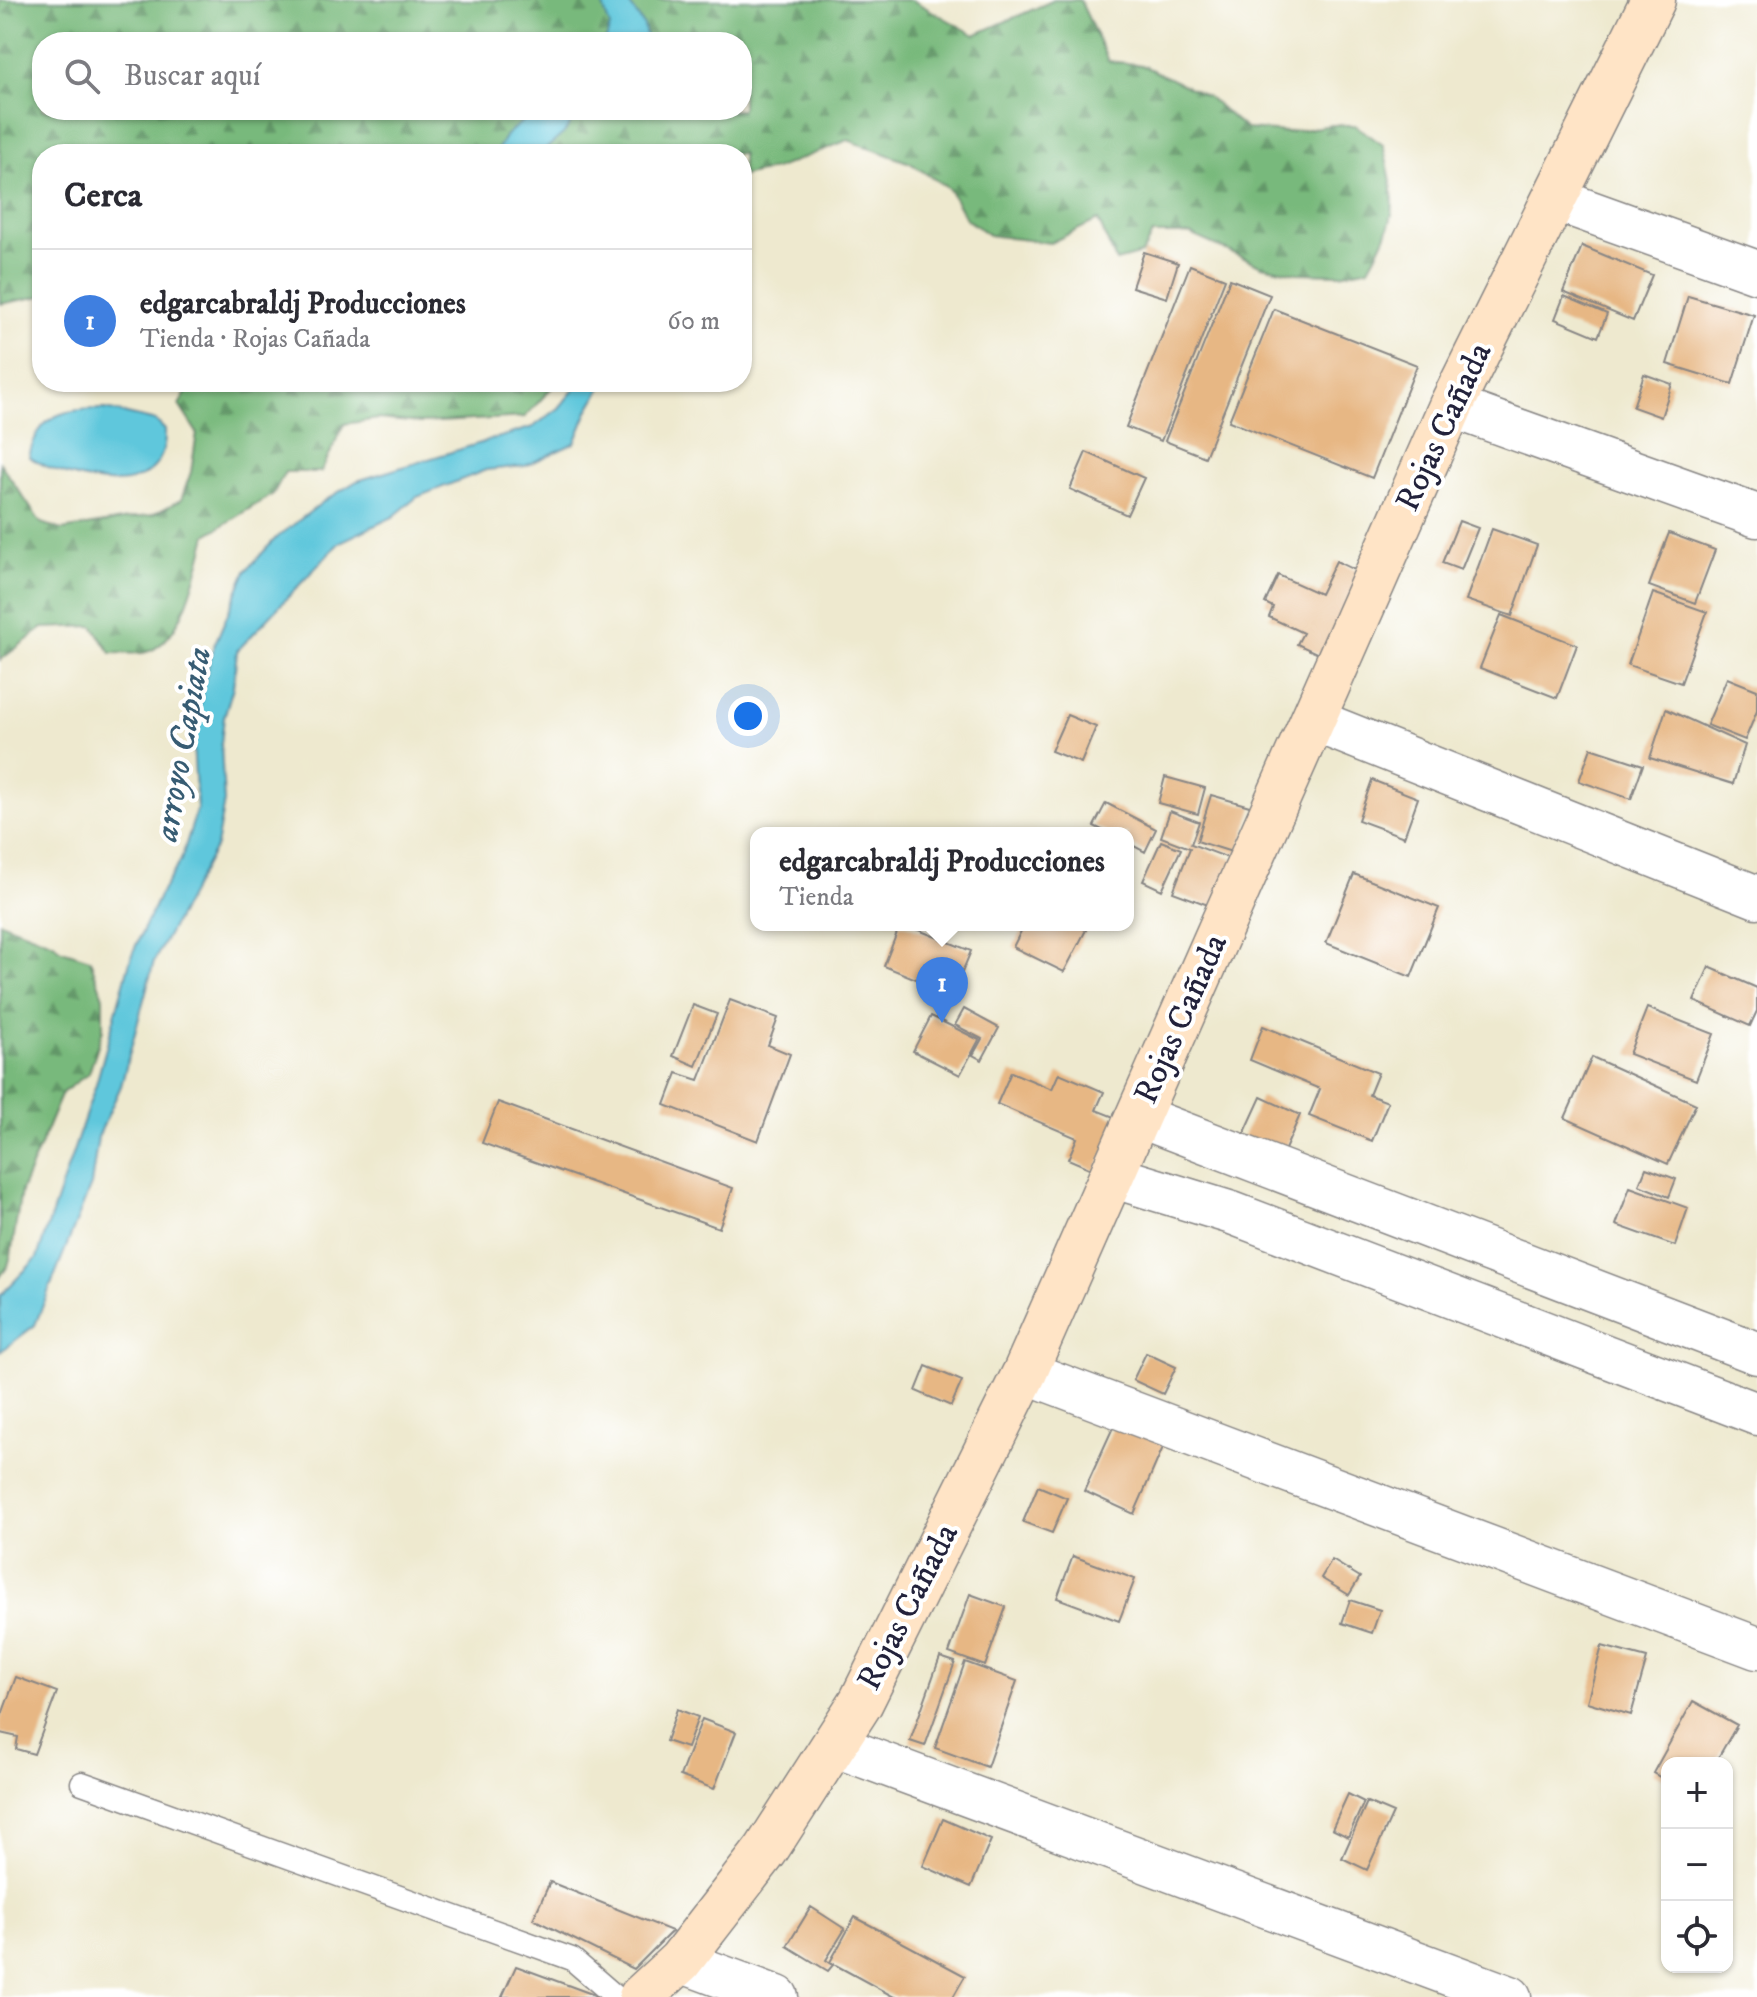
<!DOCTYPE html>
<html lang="es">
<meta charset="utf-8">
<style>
body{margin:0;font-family:"IM FELL DW Pica",serif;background:#f2f2f3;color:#2b2b33}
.controls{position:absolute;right:24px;bottom:24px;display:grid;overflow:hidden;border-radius:16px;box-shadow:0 2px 6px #0004}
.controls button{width:72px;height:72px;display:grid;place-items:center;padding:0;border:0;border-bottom:2px solid #e1e1e2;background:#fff;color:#2b2b33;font:40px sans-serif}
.you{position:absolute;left:748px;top:716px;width:28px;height:28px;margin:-20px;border:6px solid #fff;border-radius:50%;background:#1a73e8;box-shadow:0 0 0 12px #1a73e833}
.badge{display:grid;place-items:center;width:52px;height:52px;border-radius:50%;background:#7c3aed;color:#fff;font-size:26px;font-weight:700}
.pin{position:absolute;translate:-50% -66px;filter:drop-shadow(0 2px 4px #0008)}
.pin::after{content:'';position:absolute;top:42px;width:28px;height:24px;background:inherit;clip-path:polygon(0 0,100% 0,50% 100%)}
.popup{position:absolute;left:750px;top:827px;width:384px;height:104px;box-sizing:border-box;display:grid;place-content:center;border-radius:16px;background:#fff;filter:drop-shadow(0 2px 6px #0005);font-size:26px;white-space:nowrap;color:#7c7c81}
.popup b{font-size:30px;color:#2b2b33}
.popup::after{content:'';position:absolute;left:50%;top:100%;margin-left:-16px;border:16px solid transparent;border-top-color:#fff}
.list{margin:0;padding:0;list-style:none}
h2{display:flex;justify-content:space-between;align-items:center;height:104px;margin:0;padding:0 32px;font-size:34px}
h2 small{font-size:26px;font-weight:400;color:#7c7c81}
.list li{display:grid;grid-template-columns:52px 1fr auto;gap:24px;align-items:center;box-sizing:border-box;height:144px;padding:0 32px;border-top:2px solid #e1e1e2}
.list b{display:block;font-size:30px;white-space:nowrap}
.list p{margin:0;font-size:26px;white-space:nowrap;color:#7c7c81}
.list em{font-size:26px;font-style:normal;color:#7c7c81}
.icon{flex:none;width:44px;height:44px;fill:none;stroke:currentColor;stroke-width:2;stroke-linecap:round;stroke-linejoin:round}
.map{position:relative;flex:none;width:1757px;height:1997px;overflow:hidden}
.search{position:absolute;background:#fff;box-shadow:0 2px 6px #0004;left:32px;top:32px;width:720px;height:88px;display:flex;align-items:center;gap:20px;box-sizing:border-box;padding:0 28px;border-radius:32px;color:#7c7c81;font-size:30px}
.panel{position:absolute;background:#fff;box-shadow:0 2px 6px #0004;left:32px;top:144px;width:720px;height:248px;border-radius:32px}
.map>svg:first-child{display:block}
</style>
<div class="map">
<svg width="1757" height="1997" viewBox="0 0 1757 1997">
<defs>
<pattern id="forest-firs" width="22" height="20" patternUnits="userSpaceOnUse" patternTransform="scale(2)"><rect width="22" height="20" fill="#78b97c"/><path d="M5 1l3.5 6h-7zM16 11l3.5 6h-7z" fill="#629667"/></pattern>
</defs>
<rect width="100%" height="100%" fill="#fff"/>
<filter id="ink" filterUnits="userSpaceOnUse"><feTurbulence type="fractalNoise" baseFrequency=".0125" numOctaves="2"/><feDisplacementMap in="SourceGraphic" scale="16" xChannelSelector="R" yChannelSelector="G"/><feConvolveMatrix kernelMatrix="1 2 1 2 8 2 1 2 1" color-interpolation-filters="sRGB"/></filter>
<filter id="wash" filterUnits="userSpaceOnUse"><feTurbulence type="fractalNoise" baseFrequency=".006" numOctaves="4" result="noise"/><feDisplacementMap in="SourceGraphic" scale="32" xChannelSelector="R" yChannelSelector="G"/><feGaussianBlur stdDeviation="1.8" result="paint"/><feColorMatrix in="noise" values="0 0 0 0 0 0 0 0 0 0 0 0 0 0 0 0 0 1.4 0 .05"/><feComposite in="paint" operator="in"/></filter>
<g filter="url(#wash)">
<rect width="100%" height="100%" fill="#eee9cf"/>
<path fill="url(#forest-firs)" stroke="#4d6e5c" stroke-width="2" fill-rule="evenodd" d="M 0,0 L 912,0 L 975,35 L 1054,0 L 1080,0 L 1108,61 L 1142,65 L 1207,96 L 1246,129 L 1289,132 L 1332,125 L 1355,125 L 1383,145 C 1397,204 1399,215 1369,268 L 1340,274 L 1296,273 L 1262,266 L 1190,234 L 1152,234 L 1142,254 L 1116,261 L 1098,220 L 1050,243 L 989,235 L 966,219 L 949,189 L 910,163 L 848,140 L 775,169 L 742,176 L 742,154 L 42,154 L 42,296 L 0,304 ZM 42,42 L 742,42 L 742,110 L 42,110 Z
M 189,382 L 557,382 L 525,417 L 421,423 L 378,419 L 344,424 L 321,472 L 285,472 L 273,494 L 207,535 C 198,568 184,645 143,653 C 133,654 121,653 111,653 L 93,626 L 43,628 L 0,660 L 0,463 L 41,523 L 62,530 L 152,515 L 181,500 L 191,472 L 197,433 L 179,405 L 190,386 Z
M 0,922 L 54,943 L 59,949 L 90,959 L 103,997 L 103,1029 L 89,1073 L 62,1093 L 21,1191 L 11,1255 L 8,1266 L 0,1277 Z"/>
<path fill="#5fc7dc" stroke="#40748c" stroke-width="2" d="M 601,0 L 627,0 L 644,26 L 647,42 L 605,42 L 610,27 Z
M 536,110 L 580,110 L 564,133 L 540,154 L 495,154 L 506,135 Z
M 580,382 L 605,382 L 588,411 L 575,443 L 525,466 L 486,470 L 417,497 L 393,517 L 340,542 L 237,651 L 233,687 L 224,717 L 221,744 L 224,802 L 216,846 L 154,961 L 121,1086 L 98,1137 L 91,1185 L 35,1325 L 0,1352 L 0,1296 L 37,1258 L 96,1084 L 132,954 L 159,896 L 181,860 L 197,809 L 193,743 L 204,682 L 213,648 L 246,571 L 275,539 L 324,501 L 357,481 L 533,427 L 559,408 Z
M 106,409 L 156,421 L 165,430 C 168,507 70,483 29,457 C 39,412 65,409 106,409 Z"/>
<g id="blocks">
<path fill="#e7b784" d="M 1582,246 L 1652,275 L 1633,321 L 1563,292 Z
M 1144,252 L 1178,263 L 1167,298 L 1132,287 Z
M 1190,265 L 1225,279 L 1161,441 L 1126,427 Z
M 1230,279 L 1270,295 L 1205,457 L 1165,441 Z
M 1564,296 L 1607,314 L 1598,337 L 1555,319 Z
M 1688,296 L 1754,315 L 1732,384 L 1667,364 Z
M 1274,309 L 1417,365 L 1372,478 L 1229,421 Z
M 1644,374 L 1672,384 L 1661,417 L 1633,407 Z
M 1086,452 L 1144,478 L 1127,515 L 1070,489 Z
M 1459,521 L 1478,528 L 1461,570 L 1442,563 Z
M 1492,529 L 1537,545 L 1512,616 L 1466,600 Z
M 1669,533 L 1715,550 L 1695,603 L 1649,586 Z
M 1336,561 L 1367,576 L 1327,658 L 1297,644 L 1303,633 L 1269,617 L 1273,607 L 1265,603 L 1278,575 L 1320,594 Z
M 1653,593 L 1707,612 L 1681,683 L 1628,665 Z
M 1501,615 L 1577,645 L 1557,698 L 1480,668 Z
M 1727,678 L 1757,690 L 1757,711 L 1745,740 L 1707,725 Z
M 1666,709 L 1745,745 L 1733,784 L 1650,758 Z
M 1067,715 L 1096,727 L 1081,763 L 1051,751 Z
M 1591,748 L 1643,765 L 1631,799 L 1579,781 Z
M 1165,777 L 1205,788 L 1198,814 L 1158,803 Z
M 1372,780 L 1418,798 L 1404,837 L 1358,820 Z
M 1211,795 L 1253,807 L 1238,854 L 1197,841 Z
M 1106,803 L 1156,829 L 1145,852 L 1128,843 L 1128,833 L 1108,833 L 1094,826 Z
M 1170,811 L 1199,822 L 1191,844 L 1242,863 L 1224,911 L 1173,892 L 1190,848 L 1161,837 Z
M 1161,841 L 1181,849 L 1162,890 L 1143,881 Z
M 1354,874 L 1439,908 L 1411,977 L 1326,943 Z
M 900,925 L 906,925 L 971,951 L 953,994 L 884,966 Z
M 1024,925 L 1076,925 L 1086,930 L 1064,972 L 1013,947 Z
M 1709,967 L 1757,988 L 1757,1011 L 1750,1026 L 1694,1001 Z
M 730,1000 L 778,1018 L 768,1045 L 790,1054 L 758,1141 L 665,1105 L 677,1073 L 699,1080 Z
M 693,1005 L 717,1014 L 696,1066 L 673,1056 Z
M 1647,1008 L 1714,1034 L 1696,1080 L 1629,1054 Z
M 964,1009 L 999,1028 L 982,1060 L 973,1055 L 982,1039 L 955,1025 Z
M 931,1016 L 979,1040 L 960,1075 L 913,1051 Z
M 1263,1026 L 1378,1073 L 1369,1095 L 1388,1102 L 1372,1141 L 1309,1116 L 1320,1089 L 1250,1060 Z
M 1592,1057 L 1696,1104 L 1668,1164 L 1565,1118 Z
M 1011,1072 L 1052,1089 L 1059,1073 L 1104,1092 L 1096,1110 L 1119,1119 L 1096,1171 L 1068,1159 L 1077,1138 L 997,1104 Z
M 1261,1097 L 1300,1115 L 1280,1161 L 1240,1143 Z
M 498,1102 L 733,1188 L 719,1228 L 482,1143 Z
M 1646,1168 L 1676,1179 L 1669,1197 L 1639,1185 Z
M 1630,1187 L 1688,1208 L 1675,1246 L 1616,1225 Z
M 1146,1353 L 1176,1367 L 1163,1394 L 1133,1380 Z
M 926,1366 L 962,1381 L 951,1406 L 916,1391 Z
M 1115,1423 L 1164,1445 L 1134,1514 L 1084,1491 Z
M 1038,1486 L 1067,1498 L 1052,1533 L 1023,1522 Z
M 1073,1556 L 1135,1579 L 1119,1621 L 1057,1598 Z
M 1332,1560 L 1360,1577 L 1349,1595 L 1321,1578 Z
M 970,1594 L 1006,1607 L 985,1666 L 949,1653 Z
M 1350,1600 L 1380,1610 L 1372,1633 L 1342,1623 Z
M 1602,1646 L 1647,1658 L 1631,1715 L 1587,1702 Z
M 940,1657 L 955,1662 L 925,1746 L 910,1741 Z
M 965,1662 L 1017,1681 L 987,1767 L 935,1748 Z
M 16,1677 L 57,1692 L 34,1754 L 16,1749 L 18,1737 L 0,1733 L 0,1720 Z
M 1693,1701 L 1737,1725 L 1715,1763 L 1667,1763 L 1667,1781 L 1653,1773 Z
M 677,1709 L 698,1717 L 687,1748 L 666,1741 Z
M 702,1719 L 736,1732 L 714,1789 L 680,1776 Z
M 1348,1794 L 1364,1802 L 1348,1837 L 1332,1829 Z
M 1367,1802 L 1393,1813 L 1367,1870 L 1342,1858 Z
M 943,1819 L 991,1840 L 971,1887 L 923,1866 Z
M 550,1882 L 672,1931 L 634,1969 L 533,1919 Z
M 811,1907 L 845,1929 L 826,1960 L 833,1965 L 828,1971 L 787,1946 Z
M 855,1917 L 965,1976 L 953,1997 L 894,1997 L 830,1962 Z
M 516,1966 L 600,1997 L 502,1997 Z"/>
</g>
</g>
<g filter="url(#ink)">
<use href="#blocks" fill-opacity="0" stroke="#888685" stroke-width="2"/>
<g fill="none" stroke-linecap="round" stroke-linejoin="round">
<defs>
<path id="lane" d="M 82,1783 L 572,1959 L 616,1997"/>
<path id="street" d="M 1554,199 L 1757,272
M 1451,406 L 1757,516
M 1313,720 L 1757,897
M 1138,1116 L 1757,1353
M 1111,1176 L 1232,1213 L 1757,1414
M 1025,1372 L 1757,1648
M 833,1745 L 1510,1997
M 680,1961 L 777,1997"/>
<path id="secondary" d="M 641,1997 L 680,1961 L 766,1850 L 861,1702 L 1025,1372 L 1451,406 L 1653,0"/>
</defs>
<use href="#lane" stroke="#888685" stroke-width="25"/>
<use href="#street" stroke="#888685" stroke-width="45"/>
<use href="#secondary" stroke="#888685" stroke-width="47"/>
<use href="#lane" stroke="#fff" stroke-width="22"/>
<use href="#street" stroke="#fff" stroke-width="42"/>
<use href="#secondary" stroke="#ffe4c6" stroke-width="44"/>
</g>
</g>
<g text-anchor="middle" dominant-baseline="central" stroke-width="8" stroke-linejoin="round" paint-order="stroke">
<g font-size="34" fill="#22223b" stroke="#fff">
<text transform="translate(1444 427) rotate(-65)">Rojas Cañada</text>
<text transform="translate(1181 1019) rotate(-66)">Rojas Cañada</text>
<text transform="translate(908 1607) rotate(-63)">Rojas Cañada</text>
</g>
<g font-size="36" font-style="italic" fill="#375c73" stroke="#fff">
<text transform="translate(183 744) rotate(-80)">arroyo Capiata</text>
</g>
</g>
</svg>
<div class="controls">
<button>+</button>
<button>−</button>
<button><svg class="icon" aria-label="locate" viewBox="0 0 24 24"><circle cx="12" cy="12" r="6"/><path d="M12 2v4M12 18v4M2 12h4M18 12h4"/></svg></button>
</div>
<div class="you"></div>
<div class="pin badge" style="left:942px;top:1023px;background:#3f7fe0">1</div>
<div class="popup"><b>edgarcabraldj Producciones</b>Tienda</div>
<div class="search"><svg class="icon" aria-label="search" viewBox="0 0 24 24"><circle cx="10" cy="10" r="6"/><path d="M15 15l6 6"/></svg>Buscar aquí</div>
<section class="panel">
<h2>Cerca<small></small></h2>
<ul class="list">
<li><span class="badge" style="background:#3f7fe0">1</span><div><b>edgarcabraldj Producciones</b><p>Tienda · Rojas Cañada</p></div><em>60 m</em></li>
</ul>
</section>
</div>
